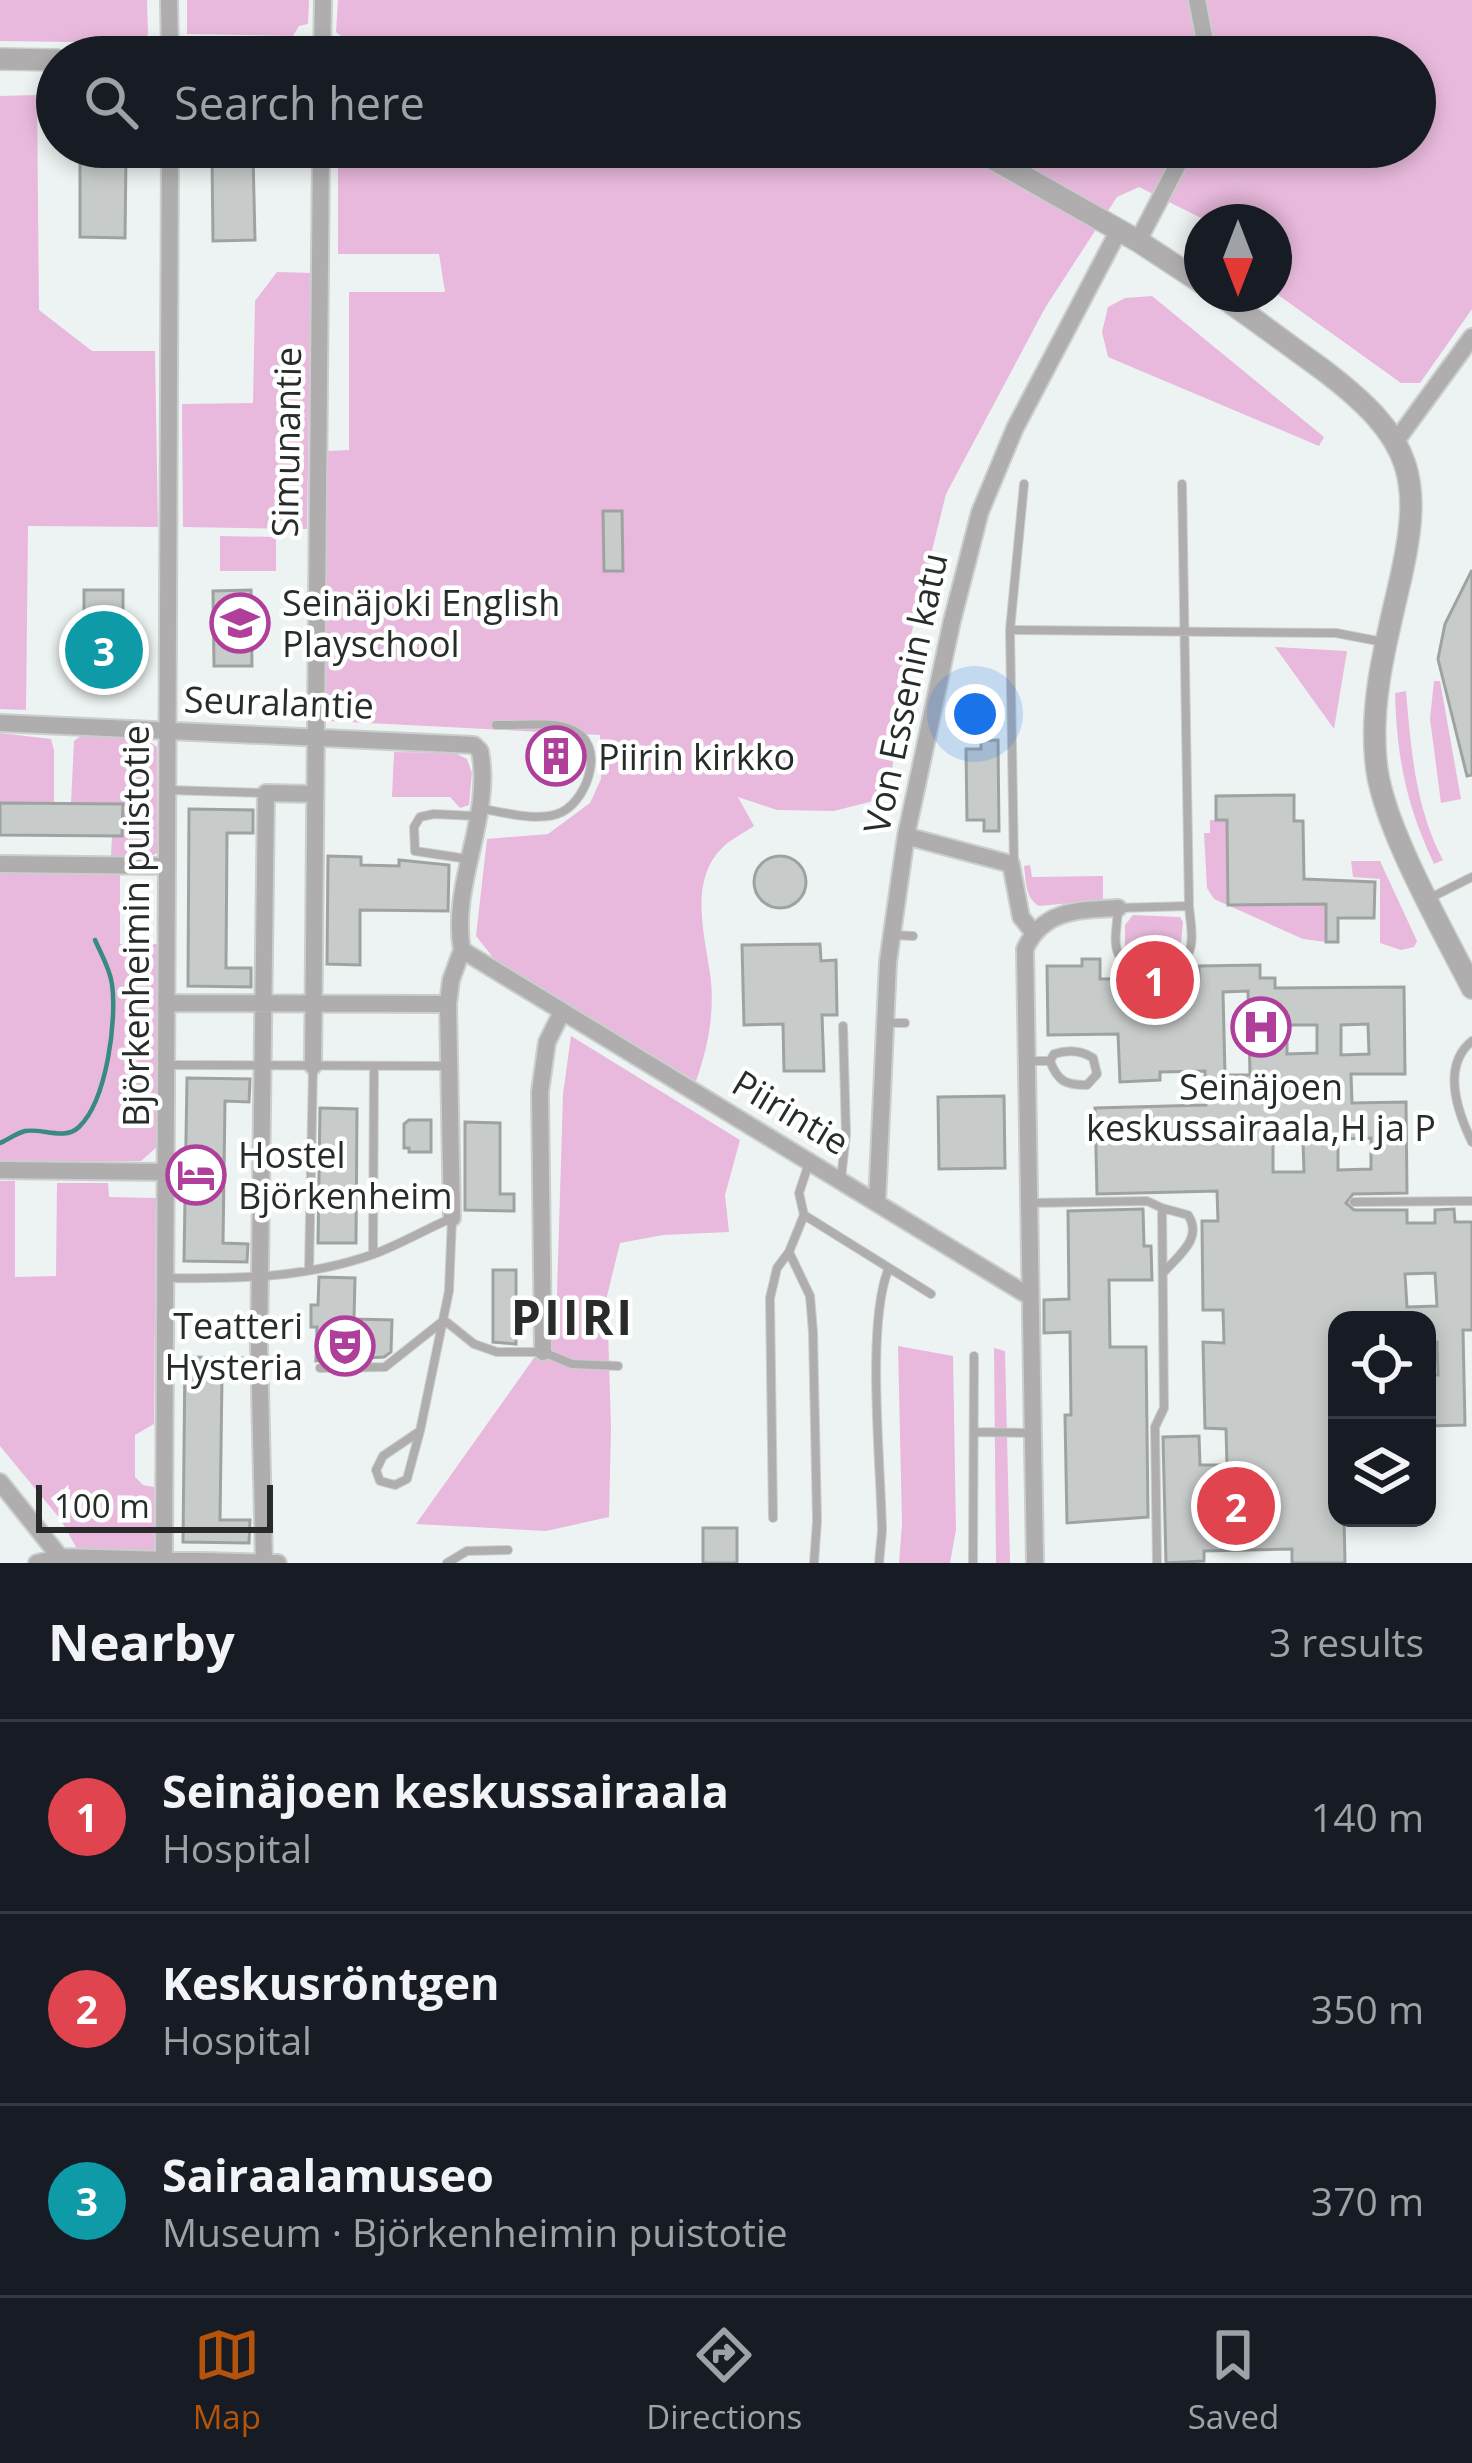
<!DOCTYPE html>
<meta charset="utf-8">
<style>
body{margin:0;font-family:"Open Sans",sans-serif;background:#20242c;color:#f1f3f6}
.controls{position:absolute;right:36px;bottom:36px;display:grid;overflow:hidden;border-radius:24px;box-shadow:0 6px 18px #0003}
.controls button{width:108px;height:108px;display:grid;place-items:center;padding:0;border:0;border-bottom:3px solid #363941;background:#171b24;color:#f1f3f6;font:60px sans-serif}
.compass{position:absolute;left:1184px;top:204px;width:108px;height:108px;border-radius:50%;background:#171b24;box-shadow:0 6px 18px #0003;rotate:180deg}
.scale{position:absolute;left:36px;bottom:30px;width:237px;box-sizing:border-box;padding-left:12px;border:6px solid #292b2a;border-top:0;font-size:33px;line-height:42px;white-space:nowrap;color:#292b2a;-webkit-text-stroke:9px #feffff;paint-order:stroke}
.you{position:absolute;left:975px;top:714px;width:42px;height:42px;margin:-30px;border:9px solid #fff;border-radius:50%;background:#1a73e8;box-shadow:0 0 0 18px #1a73e833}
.badge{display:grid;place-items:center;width:78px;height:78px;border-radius:50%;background:#b45309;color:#fff;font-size:39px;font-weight:700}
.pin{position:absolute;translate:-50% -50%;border:6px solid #fff;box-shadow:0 3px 12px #0006}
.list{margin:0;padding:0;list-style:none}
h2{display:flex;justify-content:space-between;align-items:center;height:156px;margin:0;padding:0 48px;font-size:51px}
h2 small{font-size:39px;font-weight:400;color:#9ea1a6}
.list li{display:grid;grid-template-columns:78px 1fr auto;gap:36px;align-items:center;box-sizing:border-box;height:192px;padding:0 48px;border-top:3px solid #363941}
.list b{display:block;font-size:45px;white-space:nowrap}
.list p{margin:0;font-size:39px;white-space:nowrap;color:#9ea1a6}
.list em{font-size:39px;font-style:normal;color:#9ea1a6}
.icon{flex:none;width:66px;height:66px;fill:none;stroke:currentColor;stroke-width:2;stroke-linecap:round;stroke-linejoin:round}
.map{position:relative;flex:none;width:1472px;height:1563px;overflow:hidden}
.search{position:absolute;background:#171b24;box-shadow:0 6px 18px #0003;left:36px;right:36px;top:36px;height:132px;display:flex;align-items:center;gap:30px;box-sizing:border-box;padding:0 42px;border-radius:66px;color:#9ea1a6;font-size:45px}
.sheet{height:732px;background:#171b24}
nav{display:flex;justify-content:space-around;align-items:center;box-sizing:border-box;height:168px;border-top:3px solid #363941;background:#171b24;font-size:33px;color:#9ea1a6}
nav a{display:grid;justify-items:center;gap:6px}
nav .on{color:#b45309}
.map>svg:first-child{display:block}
</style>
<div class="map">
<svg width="1472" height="1563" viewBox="0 0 1472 1563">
<rect width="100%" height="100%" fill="#edf3f2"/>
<path fill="#e8b9dc" d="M 0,0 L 147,0 L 148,34 L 143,43 L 0,41 Z
M 187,0 L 309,0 L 308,24 L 299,26 L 293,36 L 187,34 Z
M 338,0 L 1472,0 L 1472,309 L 1420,383 L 1401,383 L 1274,292 L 1274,222 L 1209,222 L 1139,187 L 1117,197 L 1045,308 L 946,494 L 909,643 L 892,770 L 873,801 L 834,811 L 777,810 L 738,797 L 754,826 C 744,833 731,839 723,847 C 687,882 706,938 711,981 C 714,1016 708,1047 696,1081 L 499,965 L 476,936 L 487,839 L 548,834 L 590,803 L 601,779 L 600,735 L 329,721 L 326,712 L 327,451 L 349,450 L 349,292 L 445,292 L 439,254 L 338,254 L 338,147 L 1415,147 L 1415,57 L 450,57 L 452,49 L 355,48 L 336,32 Z
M 37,95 L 39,310 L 92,351 L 155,351 L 158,527 L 28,526 L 26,710 L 0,709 L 0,96 Z
M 277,272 L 311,273 L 307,529 L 183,527 L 182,404 L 253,403 L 255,301 Z
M 1152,296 L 1324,437 L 1319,446 L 1108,357 L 1102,332 L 1108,307 L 1125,298 Z
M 220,536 L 276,537 L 276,571 L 220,571 Z
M 1275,647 L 1347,651 L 1334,729 Z
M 1434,681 L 1440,681 L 1461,799 L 1441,803 L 1430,719 Z
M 1406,691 C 1411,749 1415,807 1443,860 L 1434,864 C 1406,804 1397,759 1395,693 Z
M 0,733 L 51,739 L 54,750 L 54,804 L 0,803 Z
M 82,735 L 145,739 L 157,747 L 157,853 L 148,858 L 111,857 L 112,836 L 122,836 L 122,804 L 71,804 L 74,741 Z
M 394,752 L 455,753 L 467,759 L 472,773 L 469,805 L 460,808 L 450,797 L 392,797 Z
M 1210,820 L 1227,820 L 1228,905 L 1326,904 L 1326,942 L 1303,939 L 1214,899 L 1207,888 L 1204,833 L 1210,833 Z
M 1351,861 L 1380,861 L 1417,941 L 1414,947 L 1401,950 L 1380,943 L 1380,879 L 1353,877 Z
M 1030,865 L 1032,877 L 1103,876 L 1103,900 L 1039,906 C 1025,898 1026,881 1024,866 Z
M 0,872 L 120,873 L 120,944 L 162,944 L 158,1146 L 141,1161 L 0,1163 Z
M 1133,915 L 1180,917 L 1183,922 L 1180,954 L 1172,955 L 1171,940 L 1136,940 L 1135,955 L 1128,957 L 1125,950 L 1125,925 Z
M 571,1036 L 740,1140 L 725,1195 L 729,1232 L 663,1235 L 620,1243 L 607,1296 L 611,1428 L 609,1517 L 546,1531 L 416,1524 L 556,1327 L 563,1094 Z
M 0,1181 L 15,1181 L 15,1277 L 56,1276 L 57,1183 L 108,1183 L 109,1197 L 156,1198 L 154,1424 L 135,1435 L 135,1477 L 143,1485 L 154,1487 L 155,1556 L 81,1556 L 61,1520 L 0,1446 Z
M 898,1346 L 953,1356 L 956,1530 L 950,1563 L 899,1563 L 902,1524 Z
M 994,1348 L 1005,1351 L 1010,1563 L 996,1563 Z"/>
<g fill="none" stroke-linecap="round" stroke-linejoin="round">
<path stroke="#398a7f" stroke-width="4.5" d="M 0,1143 C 7,1140 17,1133 25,1131 C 43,1128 64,1141 79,1127 C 107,1100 117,1020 112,984 C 110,969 101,954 95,940"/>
</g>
<path fill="#c7cccb" stroke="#9ea3a2" stroke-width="3" fill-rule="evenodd" d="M 212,155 L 253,155 L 255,240 L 213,241 Z
M 80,157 L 126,157 L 125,238 L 80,237 Z
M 603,511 L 622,511 L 623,571 L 604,571 Z
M 1472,570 L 1472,775 L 1467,776 L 1438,659 L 1445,624 Z
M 84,590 L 123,590 L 123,664 L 84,664 Z
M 251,590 L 252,666 L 214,666 L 213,591 Z
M 998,740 L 999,831 L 984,831 L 984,820 L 967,820 L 966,749 L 981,749 L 981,741 Z
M 530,745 L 578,745 L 582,767 L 530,768 Z
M 1294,795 L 1294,821 L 1303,821 L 1304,879 L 1375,882 L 1374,918 L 1338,918 L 1338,942 L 1326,942 L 1326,904 L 1228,905 L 1227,820 L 1216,820 L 1216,796 Z
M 0,803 L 123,804 L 122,836 L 0,835 Z
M 189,809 L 253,810 L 253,833 L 227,833 L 226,968 L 251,968 L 251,987 L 188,986 Z
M754 882a26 26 0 1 1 52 0a26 26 0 1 1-52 0Z
M 328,856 L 361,857 L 361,865 L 399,866 L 399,860 L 449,865 L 448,911 L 360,910 L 360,965 L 327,964 Z
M 820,944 L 821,961 L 836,960 L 837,1015 L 822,1015 L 824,1071 L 784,1071 L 783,1024 L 744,1025 L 742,945 Z
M 1082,959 L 1100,959 L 1100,979 L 1199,978 L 1199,966 L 1260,965 L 1260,978 L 1275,978 L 1275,988 L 1404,987 L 1405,1074 L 1351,1074 L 1352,1103 L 1406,1102 L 1407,1193 L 1353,1194 L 1346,1203 L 1354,1210 L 1407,1210 L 1407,1223 L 1435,1223 L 1435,1210 L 1454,1209 L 1455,1222 L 1472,1222 L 1472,1330 L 1463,1330 L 1465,1425 L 1427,1426 L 1427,1375 L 1438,1375 L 1437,1342 L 1427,1342 L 1427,1320 L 1337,1320 L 1337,1518 L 1344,1518 L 1345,1563 L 1292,1563 L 1292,1549 L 1204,1551 L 1204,1561 L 1166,1563 L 1163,1437 L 1199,1436 L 1200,1465 L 1227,1465 L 1226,1429 L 1205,1428 L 1203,1342 L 1224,1343 L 1223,1310 L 1203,1310 L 1202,1221 L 1218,1221 L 1217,1191 L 1097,1194 L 1095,1108 L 1206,1105 L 1205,1071 L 1160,1072 L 1160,1080 L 1120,1082 L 1118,1034 L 1048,1035 L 1047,966 L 1082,966 ZM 1248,991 L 1250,1075 L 1225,1075 L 1223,992 ZM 1368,1024 L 1369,1054 L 1341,1055 L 1341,1025 ZM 1287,1025 L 1317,1025 L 1317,1053 L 1287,1054 ZM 1371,1138 L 1371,1169 L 1338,1170 L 1338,1139 ZM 1273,1142 L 1303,1142 L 1304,1172 L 1273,1172 ZM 1435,1273 L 1437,1306 L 1407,1307 L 1405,1274 Z
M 187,1078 L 250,1079 L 249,1102 L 225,1101 L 223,1243 L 248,1244 L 247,1262 L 184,1261 Z
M 1004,1096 L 1005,1168 L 939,1169 L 938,1097 Z
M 320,1108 L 357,1109 L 356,1243 L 318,1243 Z
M 409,1120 L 431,1120 L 431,1152 L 409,1152 L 409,1148 L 404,1148 L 404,1124 Z
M 465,1122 L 500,1123 L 500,1194 L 514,1194 L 514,1211 L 465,1210 Z
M 1143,1209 L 1144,1246 L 1151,1246 L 1152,1280 L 1109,1280 L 1110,1347 L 1146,1347 L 1148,1517 L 1067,1523 L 1065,1415 L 1071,1415 L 1070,1332 L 1044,1333 L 1044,1300 L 1069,1299 L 1068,1211 Z
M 493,1270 L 516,1270 L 516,1344 L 493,1342 Z
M 319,1277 L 355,1278 L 354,1319 L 392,1320 L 391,1352 L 384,1357 L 316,1361 L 317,1327 L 311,1327 L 311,1305 L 318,1305 Z
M 185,1357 L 246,1358 L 247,1378 L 222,1377 L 220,1520 L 250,1520 L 249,1543 L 183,1542 Z
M 703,1528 L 737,1528 L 737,1563 L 703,1563 Z"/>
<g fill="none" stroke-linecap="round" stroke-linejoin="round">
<defs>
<path id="service" d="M 1182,484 L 1189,906
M 1010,630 L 1024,484
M 168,790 L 265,793
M 479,808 C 502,812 540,823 562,812 C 589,798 607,742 570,729 C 550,721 517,726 496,725
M 468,859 L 415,851 L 414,827 L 420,817 L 434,814 L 475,816
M 1014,865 L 1010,630 L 1336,633 L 1383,642
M 1430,898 L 1472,877
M 1189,906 C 1190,920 1195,942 1188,954 C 1181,968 1127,969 1119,955 C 1112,944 1118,921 1118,908 Z
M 893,935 L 913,936
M 887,1023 L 905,1023
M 1472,1041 C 1441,1066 1457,1111 1472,1142
M 1027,1061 L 1050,1061 L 1054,1054 C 1067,1050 1081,1050 1093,1058 L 1097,1074 L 1087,1085 C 1066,1085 1058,1082 1050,1061
M 170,1065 L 449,1066
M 809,1163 L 799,1193 L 804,1215 L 789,1252 L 810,1296 L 813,1332 L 817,1521 L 814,1563
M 841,1179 L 846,1134 L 843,1026
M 1354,1202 L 1472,1201
M 1030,1203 L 1147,1201 L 1162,1208 L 1164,1408 L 1155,1427 L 1157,1563
M 1162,1208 L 1188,1215 C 1203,1238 1180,1254 1164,1272
M 804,1215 L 931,1294
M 373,1254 L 374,1066
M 309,1270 L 313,1067
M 168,1278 C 238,1279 307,1278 374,1254 C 401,1244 426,1229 452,1218 L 449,1291 L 420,1431 L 383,1456 L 376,1470 L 380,1481 L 395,1485 L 407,1479 L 420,1431
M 444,1320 L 474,1344 L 497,1352 L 543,1352 L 572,1364 L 618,1366
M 320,1368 L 385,1367 L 443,1321
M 974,1432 L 1031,1433
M 773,1518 L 770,1298 L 777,1268 L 789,1252
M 447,1563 L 467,1551 L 508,1550
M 879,1563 L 882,1531 C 881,1464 866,1328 888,1270
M 973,1563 L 974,1356"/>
<path id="minor" d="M 169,0 L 170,57
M 1197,0 L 1208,57
M 322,57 L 323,0
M 1138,241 L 1187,147
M 1396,441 L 1472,337
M 0,723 L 474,745 L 480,751 C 493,817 450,884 462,950 L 1029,1296
M 906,836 L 1011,864 L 1021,917 L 1033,932
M 0,864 L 167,866
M 167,1003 L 448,1004
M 313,1066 L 321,147
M 0,1170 L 167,1172
M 877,1203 L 888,962 L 906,836 L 952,621 L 980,512 L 1015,428 L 1119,230
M 452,1218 L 448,1004 L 451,980 L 462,950
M 543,1352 L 540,1092 L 547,1042 L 562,1012
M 0,1482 L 64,1562
M 164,1560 L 170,147
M 264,1561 L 259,1347 L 266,793 L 315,794
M 37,1563 L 62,1557 L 278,1563
M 1035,1563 L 1025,949 C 1043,909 1080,910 1118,908"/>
<path id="tertiary" d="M 0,59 L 57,60
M 972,147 L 1138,241 L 1202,283
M 1218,294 C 1253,318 1287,344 1322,369 C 1414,439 1425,477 1398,590 C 1385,646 1370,703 1376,762 C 1381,824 1443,930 1472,988"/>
</defs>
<use href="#service" stroke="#cacfce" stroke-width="10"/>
<use href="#minor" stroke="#cacfce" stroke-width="20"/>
<use href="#tertiary" stroke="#cacfce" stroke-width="24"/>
<use href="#service" stroke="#afadae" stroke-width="8"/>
<use href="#minor" stroke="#afadae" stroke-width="16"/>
<use href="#tertiary" stroke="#afadae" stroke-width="21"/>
</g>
<defs>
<symbol id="school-ring" viewBox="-11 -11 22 22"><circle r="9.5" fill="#feffff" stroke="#af3f9b" stroke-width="1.5"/><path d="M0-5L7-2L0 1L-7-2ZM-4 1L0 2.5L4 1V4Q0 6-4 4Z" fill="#af3f9b"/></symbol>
<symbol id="building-ring" viewBox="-11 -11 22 22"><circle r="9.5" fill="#feffff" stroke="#af3f9b" stroke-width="1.5"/><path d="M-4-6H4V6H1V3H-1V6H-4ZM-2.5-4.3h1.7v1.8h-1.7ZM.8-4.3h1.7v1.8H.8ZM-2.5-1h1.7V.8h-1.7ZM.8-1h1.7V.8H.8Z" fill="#af3f9b"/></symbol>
<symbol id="hospital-ring" viewBox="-11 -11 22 22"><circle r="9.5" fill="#feffff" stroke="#af3f9b" stroke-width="1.5"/><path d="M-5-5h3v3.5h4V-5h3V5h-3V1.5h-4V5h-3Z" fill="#af3f9b"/></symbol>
<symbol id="hotel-ring" viewBox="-11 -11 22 22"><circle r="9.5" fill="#feffff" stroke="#af3f9b" stroke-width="1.5"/><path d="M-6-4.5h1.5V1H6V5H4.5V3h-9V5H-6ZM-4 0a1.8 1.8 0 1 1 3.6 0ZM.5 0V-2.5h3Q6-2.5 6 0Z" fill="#af3f9b"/></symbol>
<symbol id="theatre-ring" viewBox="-11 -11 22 22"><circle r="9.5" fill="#feffff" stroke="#af3f9b" stroke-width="1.5"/><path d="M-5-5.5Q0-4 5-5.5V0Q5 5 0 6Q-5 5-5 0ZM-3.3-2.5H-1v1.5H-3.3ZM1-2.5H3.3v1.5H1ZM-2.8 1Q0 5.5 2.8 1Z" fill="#af3f9b"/></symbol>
</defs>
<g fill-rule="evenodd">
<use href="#school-ring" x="207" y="590" width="66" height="66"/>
<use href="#building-ring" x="523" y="723" width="66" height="66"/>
<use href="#hospital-ring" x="1228" y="994" width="66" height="66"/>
<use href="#hotel-ring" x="163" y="1142" width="66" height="66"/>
<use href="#theatre-ring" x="312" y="1313" width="66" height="66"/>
</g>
<g text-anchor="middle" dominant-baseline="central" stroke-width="9" stroke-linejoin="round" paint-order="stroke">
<g font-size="36" fill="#292b2a" stroke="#feffff">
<text transform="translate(286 442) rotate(-89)">Simunantie</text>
<text transform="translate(905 693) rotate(-78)">Von Essenin katu</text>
<text transform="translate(279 702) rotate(2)">Seuralantie</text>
<text transform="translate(135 926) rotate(-90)">Björkenheimin puistotie</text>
<text transform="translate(791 1112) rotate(31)">Piirintie</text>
</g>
<g font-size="36" fill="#292b2a" stroke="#feffff" text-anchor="start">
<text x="282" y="602">Seinäjoki English<tspan x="282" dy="41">Playschool</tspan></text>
<text x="598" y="756">Piirin kirkko</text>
<text x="1261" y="1086" text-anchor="middle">Seinäjoen<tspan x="1261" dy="41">keskussairaala,H ja P</tspan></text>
<text x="238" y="1154">Hostel<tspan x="238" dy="41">Björkenheim</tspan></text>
<text x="303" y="1325" text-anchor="end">Teatteri<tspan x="303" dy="41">Hysteria</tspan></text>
</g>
<g font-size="48" font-weight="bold" letter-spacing="3" fill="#292b2a" stroke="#feffff">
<text x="573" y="1316">PIIRI</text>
</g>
</g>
</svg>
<div class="controls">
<button><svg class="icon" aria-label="locate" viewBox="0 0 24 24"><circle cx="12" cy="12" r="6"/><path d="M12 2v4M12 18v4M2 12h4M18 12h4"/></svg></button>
<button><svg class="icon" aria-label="layers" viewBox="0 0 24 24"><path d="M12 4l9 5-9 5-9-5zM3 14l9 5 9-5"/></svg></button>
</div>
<svg class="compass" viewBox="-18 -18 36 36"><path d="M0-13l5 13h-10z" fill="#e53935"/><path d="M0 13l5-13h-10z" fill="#9ea1a6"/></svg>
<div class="scale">100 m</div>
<div class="you"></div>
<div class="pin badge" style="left:1155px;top:980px;background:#e0444e">1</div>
<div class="pin badge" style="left:1236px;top:1506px;background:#e0444e">2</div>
<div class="pin badge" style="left:104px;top:650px;background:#0f9aa8">3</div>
<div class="search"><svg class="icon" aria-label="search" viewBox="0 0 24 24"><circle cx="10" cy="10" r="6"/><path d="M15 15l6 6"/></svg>Search here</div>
</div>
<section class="sheet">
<h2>Nearby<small>3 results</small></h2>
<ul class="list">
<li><span class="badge" style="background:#e0444e">1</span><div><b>Seinäjoen keskussairaala</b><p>Hospital</p></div><em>140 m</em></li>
<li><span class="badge" style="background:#e0444e">2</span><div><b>Keskusröntgen</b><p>Hospital</p></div><em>350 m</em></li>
<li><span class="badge" style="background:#0f9aa8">3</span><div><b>Sairaalamuseo</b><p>Museum · Björkenheimin puistotie</p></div><em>370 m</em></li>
</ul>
</section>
<nav>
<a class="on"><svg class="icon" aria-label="map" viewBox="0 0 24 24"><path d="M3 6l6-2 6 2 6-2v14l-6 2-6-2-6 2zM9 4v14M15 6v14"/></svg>Map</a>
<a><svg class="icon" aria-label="directions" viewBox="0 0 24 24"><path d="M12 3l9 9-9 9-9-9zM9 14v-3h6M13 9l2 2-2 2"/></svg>Directions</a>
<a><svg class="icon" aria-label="saved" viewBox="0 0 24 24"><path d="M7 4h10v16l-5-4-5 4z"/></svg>Saved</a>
</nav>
